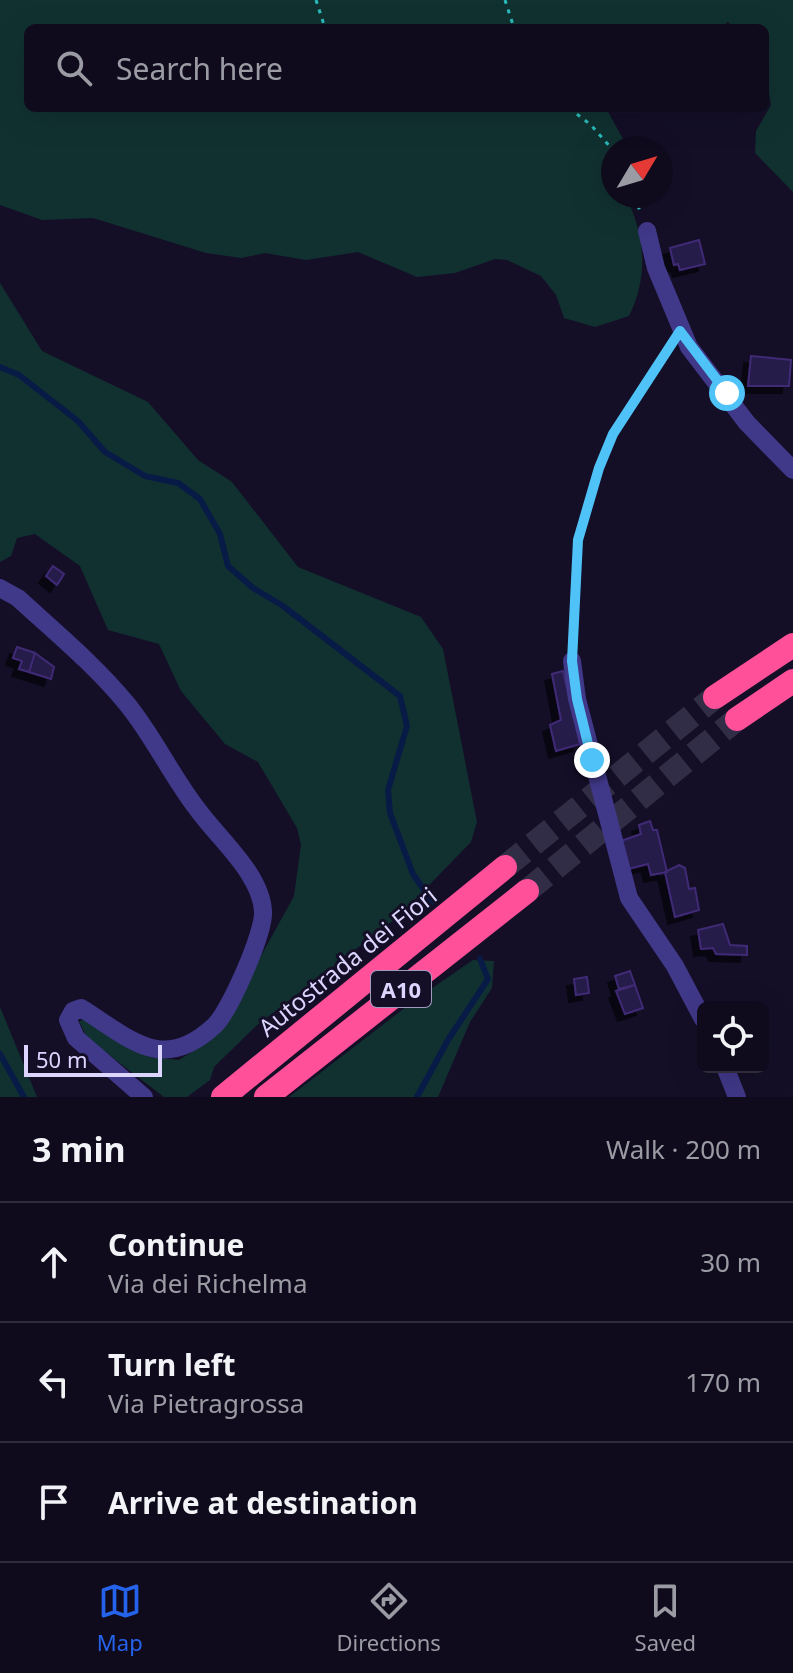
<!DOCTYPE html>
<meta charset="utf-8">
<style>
body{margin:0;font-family:"Noto Sans",sans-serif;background:#181426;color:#f1f3f6}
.controls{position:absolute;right:24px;bottom:24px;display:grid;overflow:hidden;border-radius:12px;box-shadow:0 8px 32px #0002}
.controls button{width:72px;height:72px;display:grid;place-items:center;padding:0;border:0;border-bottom:2px solid #2f2b3b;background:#0f0b1d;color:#f1f3f6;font:40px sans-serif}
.compass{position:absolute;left:601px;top:136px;width:72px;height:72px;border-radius:50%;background:#0f0b1d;box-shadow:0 8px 32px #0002;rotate:52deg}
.scale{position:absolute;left:24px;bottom:20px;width:138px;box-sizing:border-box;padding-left:8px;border:4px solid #dcd5ff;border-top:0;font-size:22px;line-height:28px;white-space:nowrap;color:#dcd5ff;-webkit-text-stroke:6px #140f27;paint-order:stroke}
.stop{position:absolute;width:24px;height:24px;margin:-18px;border:6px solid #4fc3f7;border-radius:50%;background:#fff}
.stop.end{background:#4fc3f7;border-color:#fff;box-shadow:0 2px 8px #0008}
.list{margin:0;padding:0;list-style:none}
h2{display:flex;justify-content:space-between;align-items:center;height:104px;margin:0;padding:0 32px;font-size:34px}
h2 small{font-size:26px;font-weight:400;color:#9b9ba4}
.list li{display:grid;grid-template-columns:52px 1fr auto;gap:24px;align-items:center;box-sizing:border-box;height:120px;padding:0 32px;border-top:2px solid #2f2b3b}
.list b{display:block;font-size:30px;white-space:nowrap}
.list p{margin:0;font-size:26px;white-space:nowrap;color:#9b9ba4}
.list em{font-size:26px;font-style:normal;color:#9b9ba4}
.icon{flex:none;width:44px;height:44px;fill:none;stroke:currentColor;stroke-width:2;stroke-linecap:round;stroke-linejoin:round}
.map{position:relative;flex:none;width:793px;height:1097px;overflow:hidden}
.search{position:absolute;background:#0f0b1d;box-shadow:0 8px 32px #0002;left:24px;right:24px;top:24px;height:88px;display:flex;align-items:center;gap:20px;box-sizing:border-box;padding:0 28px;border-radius:12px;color:#9b9ba4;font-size:30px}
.sheet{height:464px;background:#0f0b1d}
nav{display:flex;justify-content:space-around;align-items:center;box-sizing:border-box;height:112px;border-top:2px solid #2f2b3b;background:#0f0b1d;font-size:22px;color:#9b9ba4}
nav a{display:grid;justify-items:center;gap:4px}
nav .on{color:#2563eb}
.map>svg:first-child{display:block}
</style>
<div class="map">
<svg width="793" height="1097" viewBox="0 0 793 1097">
<defs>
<filter id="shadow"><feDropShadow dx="-7" dy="7" stdDeviation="0" flood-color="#0009"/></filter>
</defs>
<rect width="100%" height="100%" fill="#140f27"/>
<path fill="#113131" d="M 0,0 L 793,0 L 793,192 L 755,153 L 756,131 L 771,105 L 765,68 L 765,28 L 734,28 L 728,22 L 721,28 L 28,28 L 28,108 L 606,108 L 628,148 L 613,148 L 613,196 L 626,196 C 645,237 649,275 629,316 L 595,327 L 564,318 L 556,295 L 541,276 L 507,260 L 495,259 L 455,273 L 417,277 L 358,252 L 306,260 L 265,253 L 241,258 L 206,253 L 93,218 L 42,220 L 0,205 Z
M 0,283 L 42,351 L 148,402 L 198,460 L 232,482 L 298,567 L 421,617 L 443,649 L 477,822 L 471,842 L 399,916 L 256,1026 L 214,1067 L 210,1080 L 187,1097 L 164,1097 L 87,1038 L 79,1021 L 87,1019 L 150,1057 L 179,1060 L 198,1048 L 256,965 L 294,896 L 301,845 L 297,828 L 258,762 L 225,744 L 181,691 L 159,644 L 108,630 L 80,566 L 35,534 L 17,538 L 11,556 L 0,562 Z
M 473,960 L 494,961 L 492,988 L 470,1022 L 438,1097 L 289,1097 L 415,1000 Z
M 0,1007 L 37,1097 L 0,1097 Z"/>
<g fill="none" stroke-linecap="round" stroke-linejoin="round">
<path stroke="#081b46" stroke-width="6" d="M 0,367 L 19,375 L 78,421 L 105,452 L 145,476 L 178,483 L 200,499 L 220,534 L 228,566 L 253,588 L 283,606 L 400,696 L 407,726 L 388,790 L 390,813 L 413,874 L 432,902
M 0,1054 L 24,1097
M 417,1097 L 448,1040 L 488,979 L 480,959"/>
</g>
<path fill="#261a49" stroke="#3f2b76" stroke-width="2" filter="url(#shadow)" d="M 699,240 L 705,264 L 680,270 L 678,264 L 674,265 L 670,248 Z
M 751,356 L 791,360 L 789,386 L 748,386 Z
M 53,566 L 64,574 L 57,585 L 46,576 Z
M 17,647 L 35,653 L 29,672 L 19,669 L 22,661 L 13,658 Z
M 35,653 L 54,667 L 51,679 L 29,672 Z
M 563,671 L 580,744 L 556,751 L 550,725 L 561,720 L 552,674 Z
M 650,821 L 653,830 L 657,830 L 667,872 L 651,875 L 648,864 L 628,869 L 621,841 L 641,834 L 639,825 Z
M 679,865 L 685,868 L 689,889 L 695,888 L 699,910 L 675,917 L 665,872 Z
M 723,924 L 730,945 L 747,946 L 747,955 L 716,954 L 713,948 L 701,949 L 698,930 Z
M 630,971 L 635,985 L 619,989 L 615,976 Z
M 587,977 L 589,993 L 576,995 L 574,979 Z
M 635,985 L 643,1008 L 625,1014 L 616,991 Z"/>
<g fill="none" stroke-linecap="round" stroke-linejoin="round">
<path stroke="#322d47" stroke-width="24" stroke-dasharray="24 12" stroke-linecap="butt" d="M 505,867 L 715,697
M 527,891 L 737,719"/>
<path stroke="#2bbcbd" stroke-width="3" stroke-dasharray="4 6" stroke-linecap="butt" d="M 316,0 L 325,28
M 505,0 L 514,28
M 569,108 L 591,125 L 613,150
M 635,196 L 641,215
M 572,645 C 575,570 578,505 613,436 C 628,404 652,378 669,348"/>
<path stroke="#403888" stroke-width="18" d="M 647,231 L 656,268 L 689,347 L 747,423 L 793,470
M 0,588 L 18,598 C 55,632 95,665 127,704 C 154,737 172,777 198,810 C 219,839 261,874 263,911 C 265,931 229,1013 214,1026 C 162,1074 131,1039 81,1008 L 73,1011 L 68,1020 L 76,1038 L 144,1097
M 572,661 L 577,699 L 629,898 L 675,966 L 703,1019
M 725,1067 L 737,1097"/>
<path stroke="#ff5099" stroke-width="24" d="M 715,697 L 793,645
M 737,719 L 793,681
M 223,1097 L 505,867
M 266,1097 L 527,891"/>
</g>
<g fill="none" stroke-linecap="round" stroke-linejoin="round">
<path stroke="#4fc3f7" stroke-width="10" d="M 592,760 L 577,699 L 572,661 L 578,540 L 599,468 L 613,434 L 680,331 L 727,393"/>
</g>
<g text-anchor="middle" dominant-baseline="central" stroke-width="6" stroke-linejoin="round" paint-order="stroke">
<rect fill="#140f27" stroke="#a09abe" stroke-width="2" x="371" y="971" width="60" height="36" rx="6"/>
<g font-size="22" font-weight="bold" fill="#dcd5ff">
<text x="401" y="989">A10</text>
</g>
<g font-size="24" fill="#dcd5ff" stroke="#140f27">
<text transform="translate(347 961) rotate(-39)">Autostrada dei Fiori</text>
</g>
</g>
</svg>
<div class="controls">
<button><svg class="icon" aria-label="locate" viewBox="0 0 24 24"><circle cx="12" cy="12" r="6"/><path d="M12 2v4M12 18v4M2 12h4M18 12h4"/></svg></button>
</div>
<svg class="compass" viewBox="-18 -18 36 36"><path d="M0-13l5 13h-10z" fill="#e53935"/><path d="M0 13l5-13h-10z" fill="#9b9ba4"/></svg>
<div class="scale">50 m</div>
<div class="stop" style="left:727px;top:393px"></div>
<div class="stop end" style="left:592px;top:760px"></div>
<div class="search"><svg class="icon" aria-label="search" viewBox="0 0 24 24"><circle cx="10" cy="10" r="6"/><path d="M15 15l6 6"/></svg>Search here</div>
</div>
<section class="sheet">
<h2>3 min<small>Walk · 200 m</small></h2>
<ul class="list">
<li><svg class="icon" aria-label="ahead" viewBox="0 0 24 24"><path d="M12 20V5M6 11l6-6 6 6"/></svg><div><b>Continue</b><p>Via dei Richelma</p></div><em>30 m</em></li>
<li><svg class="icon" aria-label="left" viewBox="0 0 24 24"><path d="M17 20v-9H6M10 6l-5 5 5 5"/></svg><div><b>Turn left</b><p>Via Pietragrossa</p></div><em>170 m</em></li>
<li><svg class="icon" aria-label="arrive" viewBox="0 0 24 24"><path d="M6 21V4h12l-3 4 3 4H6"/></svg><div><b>Arrive at destination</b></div></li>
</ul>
</section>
<nav>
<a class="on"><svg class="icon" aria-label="map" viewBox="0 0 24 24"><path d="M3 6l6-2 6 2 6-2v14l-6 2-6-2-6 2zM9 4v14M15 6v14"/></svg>Map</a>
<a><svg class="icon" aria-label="directions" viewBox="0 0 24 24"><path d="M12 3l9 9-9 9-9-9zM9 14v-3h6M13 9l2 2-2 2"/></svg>Directions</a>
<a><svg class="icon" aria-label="saved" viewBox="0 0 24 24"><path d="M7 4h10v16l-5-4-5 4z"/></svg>Saved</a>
</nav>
